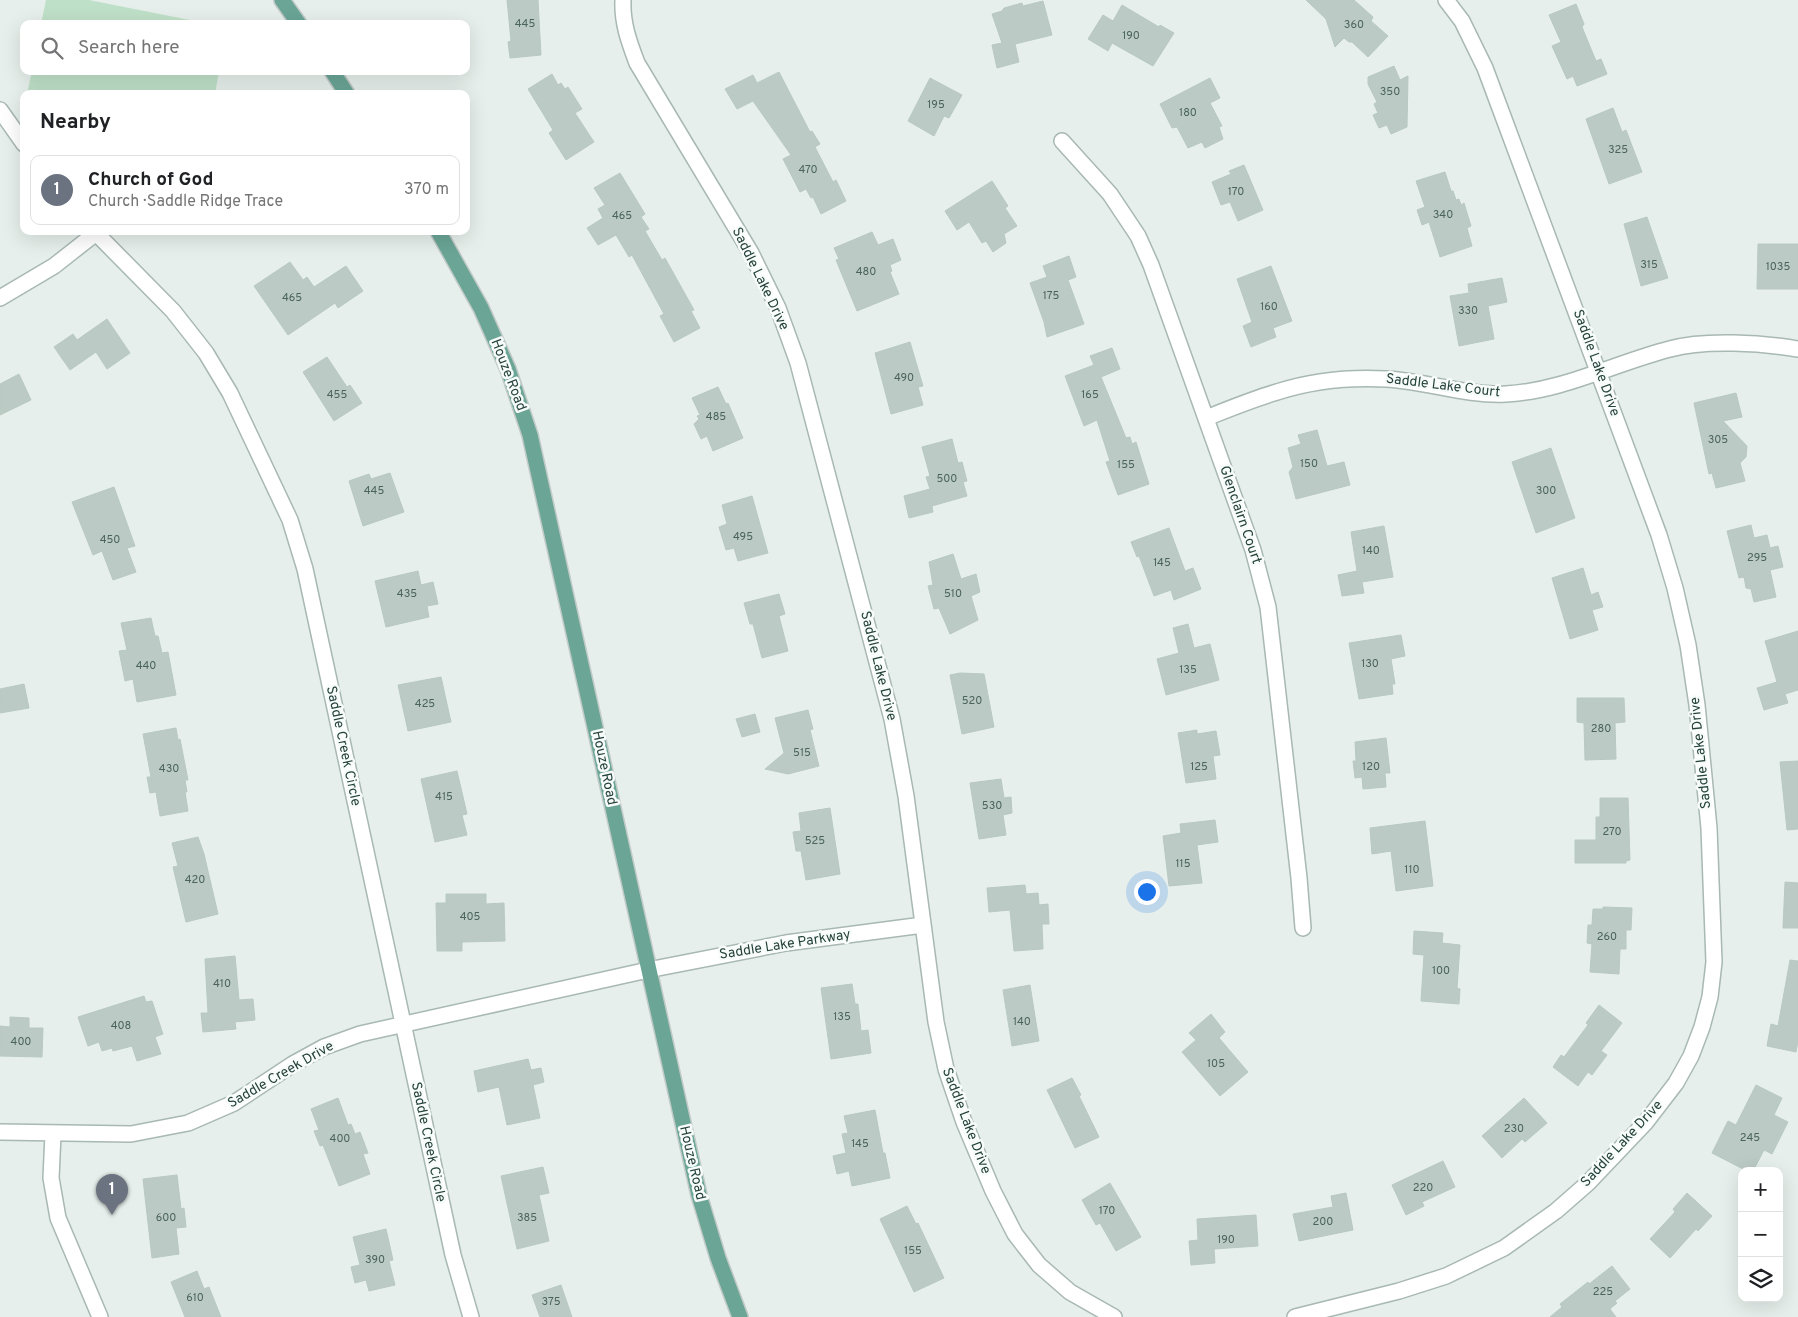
<!DOCTYPE html>
<meta charset="utf-8">
<style>
body{margin:0;font-family:Overpass,sans-serif;background:#f6f6f6;color:#202124}
.controls{position:absolute;right:15px;bottom:15px;display:grid;overflow:hidden;border-radius:10px;box-shadow:0 5px 20px #0002}
.controls button{width:45px;height:45px;display:grid;place-items:center;padding:0;border:0;border-bottom:1px solid #e0e0e0;background:#fff;color:#202124;font:25px sans-serif}
.you{position:absolute;left:1146px;top:891px;width:18px;height:18px;margin:-12px;border:4px solid #fff;border-radius:50%;background:#1a73e8;box-shadow:0 0 0 8px #1a73e833}
.badge{display:grid;place-items:center;width:32px;height:32px;border-radius:50%;background:#db2777;color:#fff;font-size:16px;font-weight:700}
.pin{position:absolute;translate:-50% -41px;filter:drop-shadow(0 1px 2px #0008)}
.pin::after{content:'';position:absolute;top:26px;width:18px;height:15px;background:inherit;clip-path:polygon(0 0,100% 0,50% 100%)}
.list{margin:0;padding:0;list-style:none}
h2{display:flex;justify-content:space-between;align-items:center;height:65px;margin:0;padding:0 20px;font-size:21px}
h2 small{font-size:16px;font-weight:400;color:#757577}
.list li{display:grid;grid-template-columns:32px 1fr auto;gap:15px;align-items:center;box-sizing:border-box;height:70px;margin:0 10px 10px;padding:0 10px;border:1px solid #e0e0e0;border-radius:10px}
.list b{display:block;font-size:19px;white-space:nowrap}
.list p{margin:0;font-size:16px;white-space:nowrap;color:#757577}
.list em{font-size:16px;font-style:normal;color:#757577}
.icon{flex:none;width:28px;height:28px;fill:none;stroke:currentColor;stroke-width:2;stroke-linecap:round;stroke-linejoin:round}
.map{position:relative;flex:none;width:1798px;height:1317px;overflow:hidden}
.search{position:absolute;background:#fff;box-shadow:0 5px 20px #0002;left:20px;top:20px;width:450px;height:55px;display:flex;align-items:center;gap:12px;box-sizing:border-box;padding:0 18px;border-radius:10px;color:#757577;font-size:19px}
.panel{position:absolute;background:#fff;box-shadow:0 5px 20px #0002;left:20px;top:90px;width:450px;height:145px;border-radius:10px}
.map>svg:first-child{display:block}
</style>
<div class="map">
<svg width="1798" height="1317" viewBox="0 0 1798 1317">
<rect width="100%" height="100%" fill="#e6efeb"/>
<path fill="#bfe0c8" d="M 46,0 L 89,0 L 210,24 L 41,24 Z
M 32,71 L 219,71 L 215,94 L 27,94 Z"/>
<path fill="#bbcac4" stroke="#b8c9c2" d="M 507,0 L 538,0 L 541,55 L 510,58 L 508,42 L 511,41 Z
M 1306,0 L 1354,0 L 1373,17 L 1371,21 L 1388,36 L 1368,57 L 1352,42 L 1349,42 L 1344,38 L 1335,47 L 1326,19 Z
M 1043,1 L 1052,35 L 1015,44 L 1019,62 L 997,68 L 992,45 L 1002,43 L 992,14 L 1002,11 L 1004,8 L 1022,3 L 1023,6 Z
M 1576,4 L 1584,24 L 1582,27 L 1596,61 L 1601,59 L 1607,74 L 1577,86 L 1573,76 L 1567,79 L 1552,46 L 1561,42 L 1549,15 Z
M 1122,5 L 1159,27 L 1160,25 L 1174,33 L 1153,66 L 1112,43 L 1108,51 L 1088,39 L 1103,15 L 1113,21 Z
M 1394,66 L 1400,80 L 1408,76 L 1407,127 L 1391,134 L 1387,125 L 1379,128 L 1373,115 L 1378,113 L 1374,104 L 1377,102 L 1368,84 L 1368,77 Z
M 779,72 L 810,132 L 812,131 L 820,144 L 815,147 L 833,182 L 836,180 L 846,201 L 821,214 L 813,197 L 811,198 L 806,189 L 800,192 L 783,159 L 791,155 L 753,101 L 737,109 L 725,89 L 753,75 L 757,83 Z
M 552,74 L 558,85 L 561,83 L 565,89 L 568,87 L 582,109 L 575,113 L 594,142 L 566,160 L 549,133 L 553,130 L 528,89 Z
M 930,78 L 962,95 L 949,118 L 944,116 L 934,136 L 908,121 Z
M 1210,78 L 1220,98 L 1210,103 L 1222,126 L 1219,127 L 1223,139 L 1205,148 L 1202,142 L 1188,148 L 1177,127 L 1172,128 L 1160,104 Z
M 1613,108 L 1622,132 L 1626,130 L 1642,172 L 1609,184 L 1586,119 Z
M 1244,165 L 1263,210 L 1238,221 L 1230,202 L 1221,205 L 1212,182 L 1231,174 L 1229,171 Z
M 1445,172 L 1451,191 L 1453,191 L 1456,200 L 1459,199 L 1461,205 L 1464,203 L 1471,226 L 1467,228 L 1472,246 L 1440,257 L 1429,222 L 1422,225 L 1417,210 L 1425,207 L 1416,181 Z
M 620,173 L 645,214 L 641,217 L 649,229 L 645,231 L 662,260 L 665,258 L 694,310 L 691,311 L 700,328 L 674,342 L 660,316 L 664,314 L 632,255 L 629,257 L 616,235 L 598,245 L 587,228 L 603,218 L 598,209 L 605,205 L 594,188 Z
M 992,181 L 1008,206 L 1005,208 L 1017,226 L 1004,234 L 1006,243 L 993,252 L 986,241 L 982,243 L 969,222 L 957,230 L 945,211 Z
M 1647,217 L 1668,278 L 1641,286 L 1624,224 Z
M 872,232 L 878,245 L 893,239 L 901,260 L 890,265 L 892,271 L 890,272 L 899,294 L 857,311 L 836,260 L 839,259 L 834,248 Z
M 1758,244 L 1798,244 L 1798,289 L 1757,289 Z
M 1069,256 L 1076,277 L 1068,280 L 1084,324 L 1047,337 L 1044,322 L 1030,283 L 1047,277 L 1043,266 Z
M 290,262 L 303,280 L 307,277 L 314,287 L 346,266 L 363,291 L 338,308 L 335,303 L 288,335 L 254,286 Z
M 1271,266 L 1292,321 L 1273,328 L 1276,337 L 1251,347 L 1243,326 L 1252,322 L 1237,279 Z
M 1502,278 L 1507,302 L 1488,306 L 1494,339 L 1459,346 L 1450,296 L 1469,293 L 1468,284 Z
M 107,319 L 130,353 L 107,369 L 96,352 L 70,370 L 54,347 L 73,334 L 77,340 Z
M 910,342 L 923,386 L 918,387 L 923,405 L 891,414 L 875,353 Z
M 1112,348 L 1120,369 L 1101,377 L 1126,438 L 1130,437 L 1132,444 L 1136,442 L 1149,484 L 1118,495 L 1106,462 L 1110,461 L 1097,420 L 1084,426 L 1065,376 L 1094,365 L 1090,356 Z
M 327,357 L 347,387 L 350,385 L 362,403 L 334,421 L 303,372 Z
M 19,374 L 31,400 L 0,415 L 0,384 Z
M 718,387 L 726,404 L 728,403 L 743,438 L 713,451 L 707,436 L 701,439 L 694,424 L 699,419 L 697,416 L 700,415 L 692,398 Z
M 1736,393 L 1742,417 L 1723,421 L 1747,446 L 1746,457 L 1740,463 L 1745,481 L 1716,488 L 1712,473 L 1709,474 L 1694,403 Z
M 1317,430 L 1327,466 L 1344,462 L 1350,485 L 1296,499 L 1289,472 L 1293,467 L 1288,448 L 1301,444 L 1298,435 Z
M 952,439 L 958,463 L 962,462 L 967,481 L 963,482 L 967,496 L 932,506 L 933,512 L 909,518 L 904,496 L 930,489 L 926,477 L 930,476 L 922,447 Z
M 1551,448 L 1575,518 L 1536,533 L 1512,462 Z
M 390,473 L 404,512 L 363,526 L 349,481 L 369,474 L 371,479 Z
M 114,487 L 135,546 L 127,548 L 136,572 L 113,580 L 102,551 L 93,555 L 72,502 Z
M 752,496 L 768,553 L 738,561 L 734,548 L 726,550 L 719,527 L 727,524 L 722,505 Z
M 1751,525 L 1754,538 L 1767,535 L 1770,548 L 1778,546 L 1783,567 L 1770,570 L 1776,597 L 1754,602 L 1751,589 L 1746,588 L 1744,577 L 1739,578 L 1727,531 Z
M 1384,526 L 1393,577 L 1362,582 L 1364,593 L 1342,596 L 1338,575 L 1357,571 L 1351,532 Z
M 1169,528 L 1185,571 L 1193,568 L 1201,589 L 1174,600 L 1171,590 L 1154,596 L 1139,556 L 1137,557 L 1131,542 Z
M 953,554 L 961,579 L 976,574 L 980,592 L 971,596 L 978,620 L 950,634 L 939,608 L 934,609 L 928,586 L 933,585 L 929,562 Z
M 1583,568 L 1591,595 L 1598,592 L 1603,607 L 1592,610 L 1598,630 L 1570,639 L 1552,578 Z
M 418,571 L 421,585 L 433,582 L 438,604 L 427,606 L 429,617 L 386,627 L 375,581 Z
M 779,594 L 785,614 L 779,616 L 788,651 L 762,658 L 753,624 L 750,624 L 744,603 Z
M 151,618 L 155,636 L 158,636 L 162,653 L 168,652 L 176,695 L 137,702 L 133,679 L 125,681 L 119,651 L 127,650 L 121,623 Z
M 1188,624 L 1194,648 L 1210,644 L 1219,680 L 1166,695 L 1157,659 L 1179,653 L 1173,628 Z
M 1798,631 L 1798,690 L 1785,694 L 1788,703 L 1764,710 L 1757,688 L 1777,682 L 1765,641 Z
M 1401,635 L 1405,656 L 1391,659 L 1395,684 L 1392,684 L 1393,694 L 1359,699 L 1349,643 Z
M 960,673 L 984,674 L 994,727 L 962,734 L 950,675 Z
M 441,677 L 451,722 L 408,731 L 398,685 Z
M 24,684 L 29,708 L 0,713 L 0,689 Z
M 1577,698 L 1624,698 L 1625,722 L 1615,723 L 1616,759 L 1585,760 L 1584,723 L 1577,722 Z
M 808,710 L 813,729 L 810,730 L 819,766 L 788,774 L 765,769 L 784,753 L 775,718 Z
M 755,714 L 760,732 L 742,737 L 736,719 Z
M 176,728 L 178,740 L 180,739 L 188,780 L 185,780 L 187,792 L 185,792 L 188,811 L 160,816 L 156,792 L 150,793 L 147,777 L 151,777 L 143,734 Z
M 1197,730 L 1197,734 L 1216,731 L 1220,755 L 1213,756 L 1216,779 L 1186,783 L 1178,733 Z
M 1386,738 L 1390,773 L 1385,773 L 1386,787 L 1363,789 L 1362,777 L 1355,778 L 1353,761 L 1356,761 L 1355,742 Z
M 1798,761 L 1798,829 L 1787,830 L 1780,762 Z
M 457,771 L 467,814 L 462,815 L 467,835 L 435,842 L 421,779 Z
M 1001,779 L 1004,798 L 1011,797 L 1012,813 L 1003,815 L 1006,835 L 979,839 L 970,783 Z
M 1600,798 L 1628,798 L 1630,860 L 1626,861 L 1626,863 L 1575,863 L 1575,840 L 1596,840 L 1596,817 L 1600,817 Z
M 830,808 L 840,874 L 806,880 L 801,851 L 796,851 L 793,832 L 801,831 L 799,813 Z
M 1215,820 L 1218,842 L 1197,845 L 1202,883 L 1169,886 L 1163,836 L 1181,833 L 1180,824 Z
M 1425,821 L 1433,886 L 1396,891 L 1391,851 L 1372,854 L 1370,828 Z
M 198,837 L 204,854 L 218,914 L 186,922 L 173,867 L 178,866 L 172,843 Z
M 1785,882 L 1798,883 L 1798,928 L 1783,928 Z
M 1025,885 L 1026,894 L 1038,893 L 1039,905 L 1048,904 L 1049,924 L 1042,924 L 1043,949 L 1014,951 L 1010,910 L 989,912 L 987,888 Z
M 446,894 L 486,894 L 486,904 L 504,903 L 505,941 L 462,942 L 462,951 L 437,951 L 436,903 L 446,903 Z
M 1603,907 L 1632,908 L 1631,930 L 1626,930 L 1626,949 L 1620,949 L 1619,974 L 1590,972 L 1592,944 L 1587,943 L 1588,925 L 1592,925 L 1593,909 L 1603,909 Z
M 1414,931 L 1443,933 L 1442,943 L 1460,945 L 1457,988 L 1460,989 L 1459,1004 L 1421,1001 L 1424,955 L 1413,954 Z
M 235,956 L 239,1000 L 253,999 L 255,1020 L 235,1022 L 236,1029 L 203,1032 L 201,1013 L 208,1013 L 205,959 Z
M 1790,960 L 1798,961 L 1798,1041 L 1796,1052 L 1767,1046 L 1771,1024 L 1778,1026 Z
M 852,984 L 855,1004 L 858,1004 L 861,1031 L 868,1030 L 871,1053 L 831,1059 L 821,988 Z
M 1030,985 L 1039,1041 L 1012,1046 L 1003,990 Z
M 144,996 L 146,1002 L 152,1001 L 163,1034 L 155,1037 L 161,1054 L 137,1061 L 132,1046 L 113,1051 L 112,1048 L 102,1051 L 99,1042 L 88,1046 L 78,1017 Z
M 1599,1005 L 1622,1023 L 1601,1051 L 1607,1055 L 1592,1075 L 1588,1072 L 1578,1086 L 1553,1067 L 1561,1055 L 1564,1057 L 1588,1025 L 1586,1023 Z
M 1211,1014 L 1225,1032 L 1219,1038 L 1248,1072 L 1220,1096 L 1182,1052 L 1196,1040 L 1189,1033 Z
M 10,1017 L 29,1018 L 29,1028 L 43,1028 L 42,1057 L 0,1056 L 0,1026 L 10,1027 Z
M 528,1059 L 531,1070 L 541,1068 L 544,1082 L 533,1085 L 540,1118 L 507,1125 L 499,1087 L 478,1092 L 474,1071 Z
M 1072,1078 L 1081,1095 L 1079,1096 L 1099,1137 L 1075,1148 L 1047,1090 Z
M 1756,1085 L 1782,1098 L 1774,1115 L 1788,1122 L 1772,1154 L 1764,1150 L 1753,1171 L 1747,1171 L 1712,1153 L 1728,1121 L 1736,1125 Z
M 338,1098 L 348,1125 L 351,1124 L 355,1134 L 360,1132 L 368,1153 L 363,1154 L 370,1174 L 339,1186 L 323,1145 L 320,1146 L 314,1131 L 319,1130 L 311,1109 Z
M 1524,1098 L 1547,1123 L 1525,1142 L 1522,1139 L 1502,1158 L 1482,1136 Z
M 875,1110 L 883,1153 L 885,1153 L 890,1178 L 852,1186 L 849,1171 L 837,1174 L 833,1156 L 846,1153 L 842,1134 L 848,1133 L 844,1116 Z
M 1443,1161 L 1455,1187 L 1422,1202 L 1424,1206 L 1406,1215 L 1392,1185 Z
M 543,1167 L 549,1193 L 539,1195 L 549,1241 L 517,1249 L 501,1176 Z
M 177,1175 L 181,1209 L 184,1208 L 186,1227 L 176,1228 L 179,1254 L 152,1258 L 143,1179 Z
M 1110,1183 L 1141,1237 L 1116,1251 L 1100,1223 L 1096,1225 L 1082,1200 Z
M 1346,1193 L 1353,1230 L 1299,1241 L 1293,1214 L 1333,1207 L 1331,1196 Z
M 1687,1193 L 1712,1216 L 1698,1231 L 1696,1229 L 1670,1258 L 1650,1239 L 1675,1212 L 1673,1209 Z
M 907,1206 L 916,1224 L 918,1223 L 944,1278 L 914,1292 L 880,1219 Z
M 1256,1215 L 1258,1246 L 1214,1249 L 1215,1263 L 1191,1265 L 1189,1241 L 1198,1240 L 1197,1219 Z
M 386,1229 L 393,1260 L 389,1261 L 395,1285 L 369,1291 L 366,1280 L 355,1283 L 351,1267 L 360,1265 L 353,1237 Z
M 1612,1266 L 1630,1289 L 1615,1301 L 1617,1303 L 1610,1309 L 1616,1317 L 1550,1317 L 1562,1307 L 1560,1304 L 1588,1282 L 1589,1284 Z
M 197,1271 L 204,1289 L 209,1287 L 221,1317 L 185,1317 L 171,1282 Z
M 561,1285 L 572,1317 L 540,1317 L 532,1295 Z"/>
<g fill="none" stroke-linecap="round" stroke-linejoin="round">
<defs>
<path id="minor" d="M 623,0 C 622,23 629,42 637,63 L 751,253 L 778,308 L 798,363 L 892,719 L 906,796 L 936,1022 L 946,1069 L 964,1122 L 993,1191 L 1015,1234 L 1039,1265 L 1070,1292 L 1114,1317
M 0,110 L 24,144
M 1062,141 L 1110,194 L 1138,236 L 1151,265 L 1253,550 L 1268,607 L 1299,878 L 1303,928
M 94,231 L 173,311 L 206,353 L 230,393 L 290,520 L 305,569 L 453,1255 L 471,1317
M 0,298 L 54,266 L 96,233
M 1206,418 C 1229,409 1253,399 1277,392 C 1311,381 1350,377 1386,379 C 1426,381 1465,396 1506,394 C 1563,391 1615,363 1670,349 C 1705,339 1762,343 1798,349
M 0,1132 L 131,1134 L 188,1123 L 234,1103 L 293,1064 L 324,1047 L 360,1034 L 648,970 L 786,943 L 923,925
M 53,1134 L 51,1178 L 58,1218 L 100,1317
M 1295,1317 L 1399,1291 L 1446,1276 L 1504,1248 L 1556,1211 L 1588,1183 L 1646,1122 L 1676,1083 L 1691,1056 L 1702,1027 L 1710,997 L 1714,962 L 1709,828 L 1697,705 L 1688,645 L 1675,588 L 1659,535 L 1485,68 L 1462,21 L 1446,0"/>
<path id="major" d="M 282,0 L 299,24
M 332,71 L 347,94
M 438,231 L 481,308 L 508,369 L 530,435 L 699,1195 L 718,1258 L 740,1317"/>
</defs>
<use href="#minor" stroke="#a8b8b2" stroke-width="18"/>
<use href="#major" stroke="#c2cac8" stroke-width="18"/>
<use href="#minor" stroke="#fff" stroke-width="15"/>
<use href="#major" stroke="#6aa596" stroke-width="15"/>
</g>
<g text-anchor="middle" dominant-baseline="central" stroke-width="5" stroke-linejoin="round" paint-order="stroke">
<g font-size="11" fill="#4a645c">
<text x="525" y="24">445</text>
<text x="1354" y="25">360</text>
<text x="1131" y="36">190</text>
<text x="1390" y="92">350</text>
<text x="936" y="105">195</text>
<text x="1188" y="113">180</text>
<text x="1618" y="150">325</text>
<text x="808" y="170">470</text>
<text x="1236" y="192">170</text>
<text x="1443" y="215">340</text>
<text x="622" y="216">465</text>
<text x="1649" y="265">315</text>
<text x="1778" y="267">1035</text>
<text x="866" y="272">480</text>
<text x="1051" y="296">175</text>
<text x="292" y="298">465</text>
<text x="1269" y="307">160</text>
<text x="1468" y="311">330</text>
<text x="904" y="378">490</text>
<text x="337" y="395">455</text>
<text x="1090" y="395">165</text>
<text x="716" y="417">485</text>
<text x="1718" y="440">305</text>
<text x="1309" y="464">150</text>
<text x="1126" y="465">155</text>
<text x="947" y="479">500</text>
<text x="374" y="491">445</text>
<text x="1546" y="491">300</text>
<text x="743" y="537">495</text>
<text x="110" y="540">450</text>
<text x="1371" y="551">140</text>
<text x="1757" y="558">295</text>
<text x="1162" y="563">145</text>
<text x="407" y="594">435</text>
<text x="953" y="594">510</text>
<text x="1370" y="664">130</text>
<text x="146" y="666">440</text>
<text x="1188" y="670">135</text>
<text x="972" y="701">520</text>
<text x="425" y="704">425</text>
<text x="1601" y="729">280</text>
<text x="802" y="753">515</text>
<text x="1199" y="767">125</text>
<text x="1371" y="767">120</text>
<text x="169" y="769">430</text>
<text x="444" y="797">415</text>
<text x="992" y="806">530</text>
<text x="1612" y="832">270</text>
<text x="815" y="841">525</text>
<text x="1183" y="864">115</text>
<text x="1412" y="870">110</text>
<text x="195" y="880">420</text>
<text x="470" y="917">405</text>
<text x="1607" y="937">260</text>
<text x="1441" y="971">100</text>
<text x="222" y="984">410</text>
<text x="842" y="1017">135</text>
<text x="1022" y="1022">140</text>
<text x="121" y="1026">408</text>
<text x="21" y="1042">400</text>
<text x="1216" y="1064">105</text>
<text x="1514" y="1129">230</text>
<text x="1750" y="1138">245</text>
<text x="340" y="1139">400</text>
<text x="860" y="1144">145</text>
<text x="1423" y="1188">220</text>
<text x="1107" y="1211">170</text>
<text x="166" y="1218">600</text>
<text x="527" y="1218">385</text>
<text x="1323" y="1222">200</text>
<text x="1226" y="1240">190</text>
<text x="913" y="1251">155</text>
<text x="375" y="1260">390</text>
<text x="1603" y="1292">225</text>
<text x="195" y="1298">610</text>
<text x="551" y="1302">375</text>
</g>
<g font-size="14" fill="#24423a" stroke="#f7fbf9">
<text transform="translate(760 279) rotate(64)">Saddle Lake Drive</text>
<text transform="translate(1596 363) rotate(70)">Saddle Lake Drive</text>
<text transform="translate(508 375) rotate(69)">Houze Road</text>
<text transform="translate(1443 386) rotate(7)">Saddle Lake Court</text>
<text transform="translate(1240 515) rotate(71)">Glenclairn Court</text>
<text transform="translate(878 666) rotate(76)">Saddle Lake Drive</text>
<text transform="translate(343 746) rotate(78)">Saddle Creek Circle</text>
<text transform="translate(1701 753) rotate(-96)">Saddle Lake Drive</text>
<text transform="translate(604 768) rotate(78)">Houze Road</text>
<text transform="translate(785 945) rotate(-9)">Saddle Lake Parkway</text>
<text transform="translate(281 1075) rotate(-30)">Saddle Creek Drive</text>
<text transform="translate(966 1121) rotate(69)">Saddle Lake Drive</text>
<text transform="translate(428 1142) rotate(78)">Saddle Creek Circle</text>
<text transform="translate(1622 1144) rotate(-47)">Saddle Lake Drive</text>
<text transform="translate(692 1163) rotate(77)">Houze Road</text>
</g>
</g>
</svg>
<div class="controls">
<button>+</button>
<button>−</button>
<button><svg class="icon" aria-label="layers" viewBox="0 0 24 24"><path d="M12 4l9 5-9 5-9-5zM3 14l9 5 9-5"/></svg></button>
</div>
<div class="you"></div>
<div class="pin badge" style="left:112px;top:1215px;background:#6b7280">1</div>
<div class="search"><svg class="icon" aria-label="search" viewBox="0 0 24 24"><circle cx="10" cy="10" r="6"/><path d="M15 15l6 6"/></svg>Search here</div>
<section class="panel">
<h2>Nearby<small></small></h2>
<ul class="list">
<li><span class="badge" style="background:#6b7280">1</span><div><b>Church of God</b><p>Church · Saddle Ridge Trace</p></div><em>370 m</em></li>
</ul>
</section>
</div>
